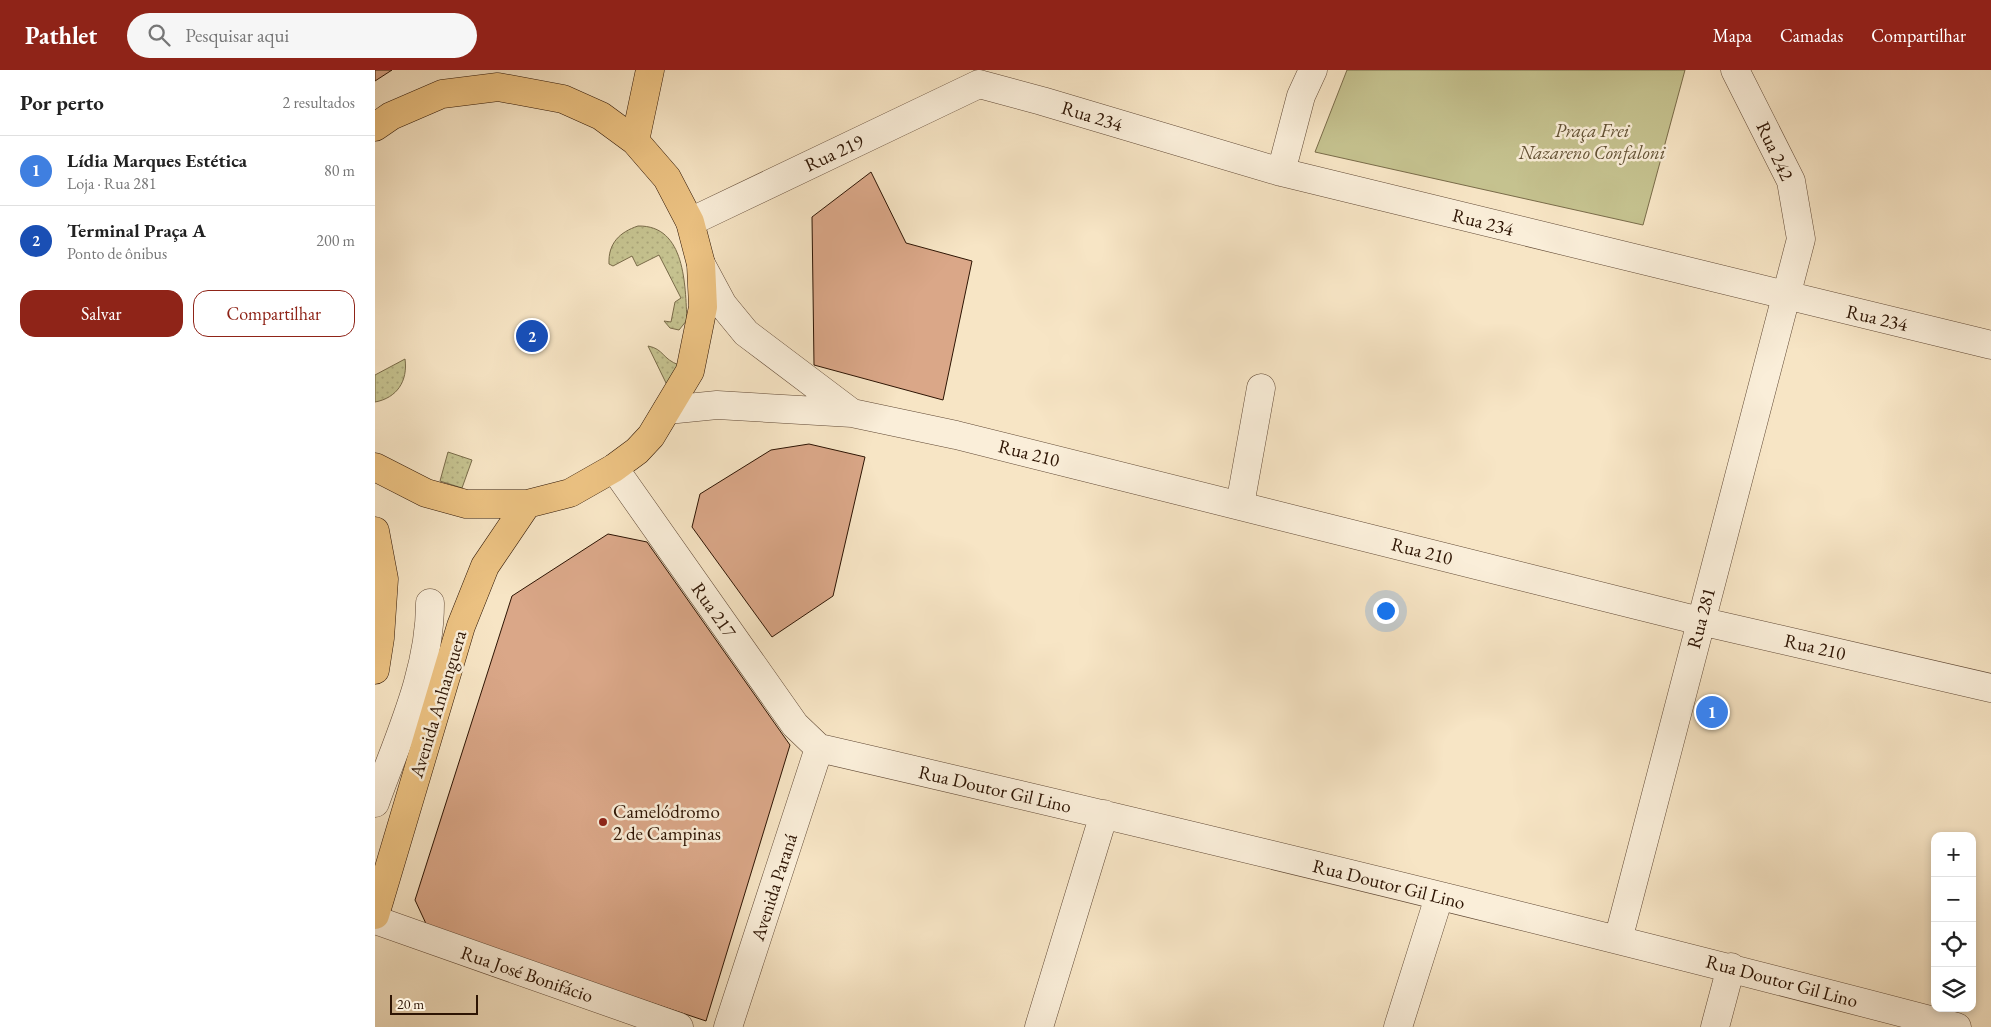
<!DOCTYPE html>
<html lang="pt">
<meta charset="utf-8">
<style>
body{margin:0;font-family:"EB Garamond",serif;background:#f6f6f6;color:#222}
.controls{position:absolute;right:15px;bottom:15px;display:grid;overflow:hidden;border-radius:10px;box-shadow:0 2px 8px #0003}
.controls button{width:45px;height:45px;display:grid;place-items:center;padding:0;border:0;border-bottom:1px solid #e0e0e0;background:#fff;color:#222;font:25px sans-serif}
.scale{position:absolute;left:15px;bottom:12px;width:88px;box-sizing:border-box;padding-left:5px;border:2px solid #2d1403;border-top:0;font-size:14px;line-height:18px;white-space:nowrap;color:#2d1403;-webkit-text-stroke:4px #faeed9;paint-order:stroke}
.you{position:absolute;left:1010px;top:540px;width:18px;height:18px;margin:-12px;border:4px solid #fff;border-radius:50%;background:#1a73e8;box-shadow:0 0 0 8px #1a73e833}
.badge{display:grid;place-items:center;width:32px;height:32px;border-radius:50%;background:#8f2418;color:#fff;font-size:16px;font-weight:700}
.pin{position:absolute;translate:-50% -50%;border:2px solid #fff;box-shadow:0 1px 5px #0006}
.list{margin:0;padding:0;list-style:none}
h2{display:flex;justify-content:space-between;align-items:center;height:65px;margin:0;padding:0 20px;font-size:21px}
h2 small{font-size:16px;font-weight:400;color:#767676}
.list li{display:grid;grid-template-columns:32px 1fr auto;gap:15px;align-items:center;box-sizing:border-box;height:70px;padding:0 20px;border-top:1px solid #e0e0e0}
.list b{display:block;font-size:19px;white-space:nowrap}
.list p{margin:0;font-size:16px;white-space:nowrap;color:#767676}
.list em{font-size:16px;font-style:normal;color:#767676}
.actions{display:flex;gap:10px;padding:15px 20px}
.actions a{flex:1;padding:11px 0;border:1px solid #8f2418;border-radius:15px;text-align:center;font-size:18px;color:#8f2418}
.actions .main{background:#8f2418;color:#fff}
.icon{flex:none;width:28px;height:28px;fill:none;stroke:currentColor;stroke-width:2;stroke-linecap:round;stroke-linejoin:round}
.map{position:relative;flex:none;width:1616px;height:957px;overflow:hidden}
header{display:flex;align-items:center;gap:30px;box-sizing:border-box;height:70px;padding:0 25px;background:#8f2418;color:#fff}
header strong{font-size:24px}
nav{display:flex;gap:28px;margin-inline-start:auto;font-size:18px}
.search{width:350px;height:45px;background:#f6f6f6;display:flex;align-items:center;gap:12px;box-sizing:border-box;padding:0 18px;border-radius:28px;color:#767676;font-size:19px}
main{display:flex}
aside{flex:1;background:#fff}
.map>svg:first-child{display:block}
</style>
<header>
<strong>Pathlet</strong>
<div class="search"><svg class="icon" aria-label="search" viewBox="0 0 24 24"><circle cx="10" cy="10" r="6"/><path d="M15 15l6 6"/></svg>Pesquisar aqui</div>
<nav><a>Mapa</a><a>Camadas</a><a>Compartilhar</a></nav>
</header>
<main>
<aside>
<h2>Por perto<small>2 resultados</small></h2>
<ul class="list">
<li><span class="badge" style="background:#3f7fe0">1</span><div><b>Lídia Marques Estética</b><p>Loja · Rua 281</p></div><em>80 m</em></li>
<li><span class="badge" style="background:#1a4fb4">2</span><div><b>Terminal Praça A</b><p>Ponto de ônibus</p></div><em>200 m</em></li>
</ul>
<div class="actions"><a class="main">Salvar</a><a>Compartilhar</a></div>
</aside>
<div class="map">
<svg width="1616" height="957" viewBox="0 0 1616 957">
<defs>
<pattern id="grass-dots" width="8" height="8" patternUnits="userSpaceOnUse" patternTransform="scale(1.25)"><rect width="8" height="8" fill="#c5c28f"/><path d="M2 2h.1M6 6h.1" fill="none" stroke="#aaa67a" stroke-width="1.8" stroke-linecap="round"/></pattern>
</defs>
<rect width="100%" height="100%" fill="#f7e5c5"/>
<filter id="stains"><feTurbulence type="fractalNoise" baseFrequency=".004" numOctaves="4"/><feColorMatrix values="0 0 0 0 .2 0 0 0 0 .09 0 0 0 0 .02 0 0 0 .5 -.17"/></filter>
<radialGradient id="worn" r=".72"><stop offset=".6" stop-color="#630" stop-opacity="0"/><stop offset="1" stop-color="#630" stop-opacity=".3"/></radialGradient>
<path fill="url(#grass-dots)" stroke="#796b49" d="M 263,156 C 311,155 310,216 312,250 L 304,260 L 295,258 L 289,251 L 296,252 L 300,232 L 306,228 L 284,185 L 262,196 L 257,186 L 238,196 L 234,194 C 233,173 245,162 263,156 Z
M 273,276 C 289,279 287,289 304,295 L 292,315 Z
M 30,289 C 33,311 22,328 0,332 L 0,305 Z
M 73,382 L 97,390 L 87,418 L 65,411 Z"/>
<path fill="#c5c28f" stroke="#796b49" d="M 972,0 L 1310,0 L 1268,155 L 940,82 Z"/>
<path fill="#daa788" stroke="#2d1403" d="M 0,0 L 17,0 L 0,11 Z
M 496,102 L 531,173 L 597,191 L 568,330 L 439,295 L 437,147 Z
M 434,374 L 490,387 L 458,526 L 397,567 L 317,457 L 325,424 L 396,380 Z
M 233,464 L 272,472 L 415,675 L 331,951 L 53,858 L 40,830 L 137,526 Z"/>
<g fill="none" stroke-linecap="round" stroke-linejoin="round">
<defs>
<path id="minor" d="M 604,14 L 667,31 L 906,102 L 1616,275
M 906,102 L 926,26 L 938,0
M 315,152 L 604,14
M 326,194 L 348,235 L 371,263 L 477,343
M 292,340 L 342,335 L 477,343 L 581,365 L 1325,551 L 1616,618
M 239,398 L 420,655 L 444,678
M 865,435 L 886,318
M 444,678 C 825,766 1204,858 1582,957
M 0,733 C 23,668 55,603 55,533
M 0,850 L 304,957
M 1243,870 L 1426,169 L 1416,111 L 1360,0
M 353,957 L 444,678
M 664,957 L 729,744
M 1023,957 L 1064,827
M 1340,957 L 1356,897"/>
<path id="major" d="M 0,57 L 16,46 L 67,24 L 123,17 L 188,29 L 226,46 L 260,71 L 292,108 L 315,152 L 326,194 L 328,237 L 315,301 L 276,366 L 262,381 L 239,398 L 195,423 L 152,434 L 91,434 L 51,423 L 0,397
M 260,71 L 275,0
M 0,461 L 9,509 L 5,568 L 0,600
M 0,845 L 86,556 L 110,496 L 152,434"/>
</defs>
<use href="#minor" stroke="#604834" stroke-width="29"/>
<use href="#major" stroke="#2d1403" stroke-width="29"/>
<use href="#minor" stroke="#faeed9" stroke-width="28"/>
<use href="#major" stroke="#ecc282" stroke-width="28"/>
</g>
<circle fill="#8f2418" stroke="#faeed9" stroke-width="2" cx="228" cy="752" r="5"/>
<g text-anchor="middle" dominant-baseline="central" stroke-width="5" stroke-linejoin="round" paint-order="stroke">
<g font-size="19" fill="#2d1403" stroke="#faeed9">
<text transform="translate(717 46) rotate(17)">Rua 234</text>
<text transform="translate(1400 81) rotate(65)">Rua 242</text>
<text transform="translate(459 83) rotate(-25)">Rua 219</text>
<text transform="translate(1108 152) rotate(14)">Rua 234</text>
<text transform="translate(1502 248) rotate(13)">Rua 234</text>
<text transform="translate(654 383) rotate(14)">Rua 210</text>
<text transform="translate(1047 481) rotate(14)">Rua 210</text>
<text transform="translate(339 540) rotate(55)">Rua 217</text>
<text transform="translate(1326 548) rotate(-75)">Rua 281</text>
<text transform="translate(1440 577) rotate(13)">Rua 210</text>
<text transform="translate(63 634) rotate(-73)">Avenida Anhanguera</text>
<text transform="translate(620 719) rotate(13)">Rua Doutor Gil Lino</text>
<text transform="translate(1014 814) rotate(14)">Rua Doutor Gil Lino</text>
<text transform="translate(399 817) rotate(-72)">Avenida Paraná</text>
<text transform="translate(152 904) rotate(19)">Rua José Bonifácio</text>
<text transform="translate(1407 911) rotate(15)">Rua Doutor Gil Lino</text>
</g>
<g font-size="19" font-style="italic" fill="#625134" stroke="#faeed9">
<text x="1217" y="60">Praça Frei<tspan x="1217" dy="22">Nazareno Confaloni</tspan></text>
</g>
<g font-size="19" fill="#2d1403" stroke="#faeed9" text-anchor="start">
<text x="238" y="741">Camelódromo<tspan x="238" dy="22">2 de Campinas</tspan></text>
</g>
</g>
<rect width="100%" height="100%" filter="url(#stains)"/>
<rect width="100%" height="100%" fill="url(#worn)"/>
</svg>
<div class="controls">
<button>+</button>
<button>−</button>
<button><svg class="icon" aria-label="locate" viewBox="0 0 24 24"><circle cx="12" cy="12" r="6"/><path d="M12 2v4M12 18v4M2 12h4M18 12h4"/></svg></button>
<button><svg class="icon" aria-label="layers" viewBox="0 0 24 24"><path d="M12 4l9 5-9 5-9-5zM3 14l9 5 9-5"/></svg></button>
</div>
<div class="scale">20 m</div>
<div class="you"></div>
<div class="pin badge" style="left:1337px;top:642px;background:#3f7fe0">1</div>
<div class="pin badge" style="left:157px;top:266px;background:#1a4fb4">2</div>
</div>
</main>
